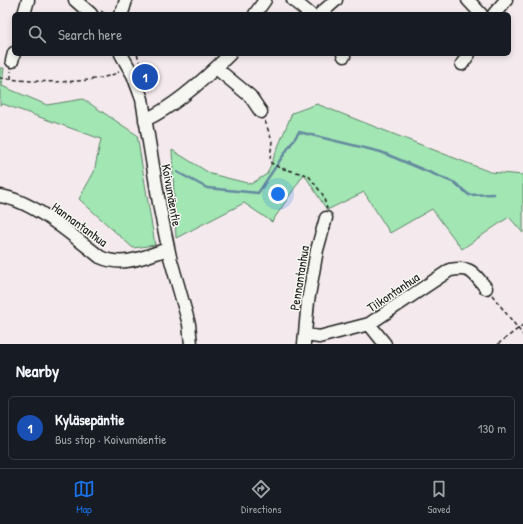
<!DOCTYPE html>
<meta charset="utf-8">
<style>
body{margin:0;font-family:"Patrick Hand",sans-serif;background:#242831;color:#f1f3f6}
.you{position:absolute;left:278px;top:194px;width:14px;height:14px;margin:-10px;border:3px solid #fff;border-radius:50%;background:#1a73e8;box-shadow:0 0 0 6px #1a73e833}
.badge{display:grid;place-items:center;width:26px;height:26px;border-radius:50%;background:#1a73e8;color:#fff;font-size:13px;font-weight:700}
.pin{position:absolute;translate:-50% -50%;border:2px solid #fff;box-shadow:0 1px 4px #0006}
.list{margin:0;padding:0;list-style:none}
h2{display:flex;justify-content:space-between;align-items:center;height:52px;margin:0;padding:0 16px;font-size:17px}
h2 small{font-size:13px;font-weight:400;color:#9ea1a6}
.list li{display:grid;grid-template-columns:26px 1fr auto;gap:12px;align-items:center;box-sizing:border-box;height:64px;margin:0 8px 8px;padding:0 8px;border:1px solid #363941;border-radius:6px}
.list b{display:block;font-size:15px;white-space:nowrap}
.list p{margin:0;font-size:13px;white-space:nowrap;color:#9ea1a6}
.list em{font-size:13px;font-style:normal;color:#9ea1a6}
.icon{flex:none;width:22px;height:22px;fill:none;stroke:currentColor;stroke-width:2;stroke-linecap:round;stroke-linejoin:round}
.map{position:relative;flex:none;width:523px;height:344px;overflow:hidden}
.search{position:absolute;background:#171b24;box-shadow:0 2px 6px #0003;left:12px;right:12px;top:12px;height:44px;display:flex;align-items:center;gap:10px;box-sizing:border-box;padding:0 14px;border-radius:6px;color:#9ea1a6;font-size:15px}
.sheet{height:124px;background:#171b24}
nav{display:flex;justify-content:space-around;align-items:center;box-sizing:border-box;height:56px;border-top:1px solid #363941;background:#171b24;font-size:11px;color:#9ea1a6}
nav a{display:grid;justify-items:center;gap:2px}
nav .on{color:#1a73e8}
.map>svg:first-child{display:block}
</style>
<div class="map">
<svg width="523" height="344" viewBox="0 0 523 344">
<rect width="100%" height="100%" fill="#f4eaed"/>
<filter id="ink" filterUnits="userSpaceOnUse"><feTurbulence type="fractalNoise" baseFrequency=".025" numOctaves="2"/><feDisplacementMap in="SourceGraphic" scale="8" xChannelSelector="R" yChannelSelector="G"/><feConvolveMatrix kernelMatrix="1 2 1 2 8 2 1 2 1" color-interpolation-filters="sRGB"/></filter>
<g filter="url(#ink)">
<path fill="#a1e6b3" stroke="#5e8168" d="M 0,68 L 4,68 L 2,86 L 47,105 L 83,99 L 137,135 L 155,245 L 133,248 L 79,199 L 94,172 L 101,139 L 3,104 L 0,105 Z
M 317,104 L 490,172 L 523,175 L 523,233 L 509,217 L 462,249 L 432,209 L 390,233 L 364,192 L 327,210 L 304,174 L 272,222 L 244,203 L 176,238 L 172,150 L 211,174 L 251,184 L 267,174 L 292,113 Z"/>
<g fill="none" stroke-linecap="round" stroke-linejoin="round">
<path stroke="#65899f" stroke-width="2.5" d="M 177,172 L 207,188 L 258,193 L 299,132 L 381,152 L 455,183 L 469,195 L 494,194"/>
<defs>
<path id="minor" d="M 75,0 L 91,14
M 293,0 L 310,14
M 468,0 L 481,14
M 24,14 L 28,0
M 120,14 L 123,10 L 126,0
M 255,14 L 265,0
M 320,14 L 336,0
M 494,14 L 506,0
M 121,54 L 133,75 L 142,99 L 160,209 L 170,257 L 189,324 L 191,344
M 343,54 L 344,56
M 12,61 L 14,53
M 462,64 L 469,54
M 216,68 L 250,96 L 261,112
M 145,120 C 174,107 207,77 230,54
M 0,196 C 34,201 73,236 100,257 C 124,268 145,256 168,249
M 369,324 L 385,344
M 306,335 L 319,337 L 369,324 L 450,270 C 472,266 473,273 486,288
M 304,344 L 308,301 L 317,250 L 326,218"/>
</defs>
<use href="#minor" stroke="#1c1c1c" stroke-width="15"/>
<path stroke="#1c1c1c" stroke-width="1.5" stroke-dasharray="4 3" stroke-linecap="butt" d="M 101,11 L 105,14
M 137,54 L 142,69
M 0,78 C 32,82 90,86 119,72
M 11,79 L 11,71
M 265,121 L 272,141 L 270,160 L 271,163 L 280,168 L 308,175 L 323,195 L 327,209
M 492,295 L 523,335
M 498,344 L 523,325"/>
<use href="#minor" stroke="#f6f6f2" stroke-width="12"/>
</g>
</g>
<g text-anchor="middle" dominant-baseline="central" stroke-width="3" stroke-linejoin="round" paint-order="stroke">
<g font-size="13" fill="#1c1c1c" stroke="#f6f6f2">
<text transform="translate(172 195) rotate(80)">Koivumäentie</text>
<text transform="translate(80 224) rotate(36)">Hannantanhua</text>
<text transform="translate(299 278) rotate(-81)">Pennantanhua</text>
<text transform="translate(393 292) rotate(-34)">Tiikontanhua</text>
</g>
</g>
</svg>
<div class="you"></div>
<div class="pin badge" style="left:145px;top:77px;background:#1a4fb4">1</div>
<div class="search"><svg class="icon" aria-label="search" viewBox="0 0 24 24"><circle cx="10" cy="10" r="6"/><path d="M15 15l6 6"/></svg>Search here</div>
</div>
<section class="sheet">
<h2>Nearby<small></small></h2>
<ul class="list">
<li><span class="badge" style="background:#1a4fb4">1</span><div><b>Kyläsepäntie</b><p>Bus stop · Koivumäentie</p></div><em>130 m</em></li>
</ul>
</section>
<nav>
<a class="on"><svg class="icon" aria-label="map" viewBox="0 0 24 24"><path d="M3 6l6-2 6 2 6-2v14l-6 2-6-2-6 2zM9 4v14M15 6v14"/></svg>Map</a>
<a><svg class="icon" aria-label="directions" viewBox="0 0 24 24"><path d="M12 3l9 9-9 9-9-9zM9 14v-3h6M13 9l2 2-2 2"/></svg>Directions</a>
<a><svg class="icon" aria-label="saved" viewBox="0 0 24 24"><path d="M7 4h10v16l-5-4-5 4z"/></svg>Saved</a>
</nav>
